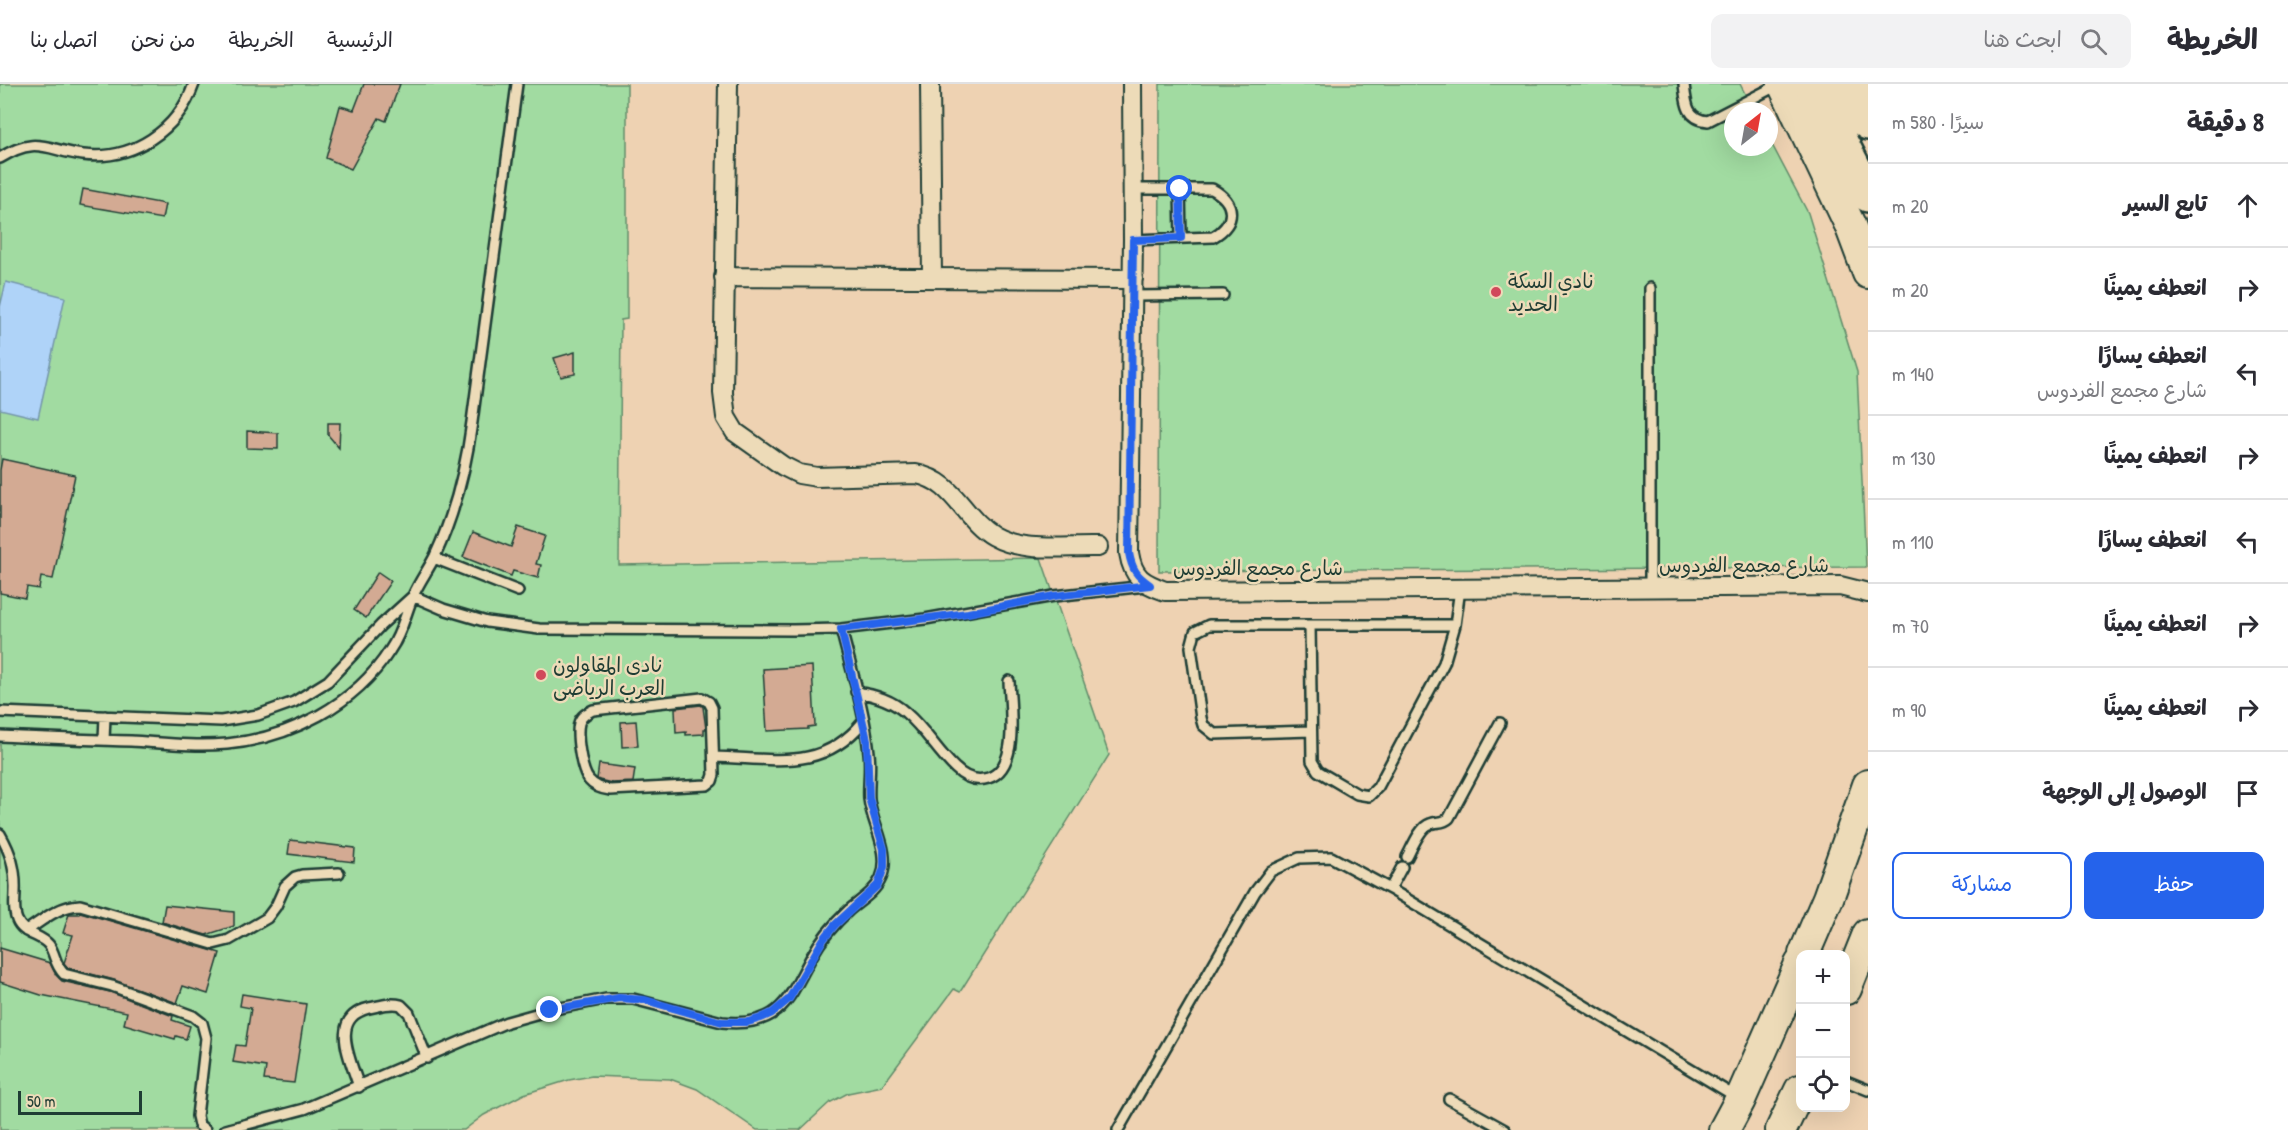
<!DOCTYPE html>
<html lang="ar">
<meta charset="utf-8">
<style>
body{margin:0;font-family:"Patrick Hand","Playpen Sans Arabic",sans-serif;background:#f2f2f3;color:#2b2b33;direction:rtl}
.controls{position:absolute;right:18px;bottom:18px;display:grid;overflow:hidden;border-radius:12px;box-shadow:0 6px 24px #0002}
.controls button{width:54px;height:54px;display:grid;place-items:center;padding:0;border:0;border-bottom:2px solid #e1e1e2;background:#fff;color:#2b2b33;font:30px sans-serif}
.compass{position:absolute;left:1724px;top:18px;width:54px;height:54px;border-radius:50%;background:#fff;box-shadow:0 6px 24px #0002;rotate:31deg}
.scale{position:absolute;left:18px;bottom:15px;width:124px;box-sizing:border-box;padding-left:6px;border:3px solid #1f3d34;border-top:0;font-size:16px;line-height:21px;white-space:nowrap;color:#1f3d34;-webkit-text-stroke:4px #eddbb8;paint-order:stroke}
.stop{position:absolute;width:18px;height:18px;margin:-14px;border:4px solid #2563eb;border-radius:50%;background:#fff}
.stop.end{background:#2563eb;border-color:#fff;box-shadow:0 2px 6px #0008}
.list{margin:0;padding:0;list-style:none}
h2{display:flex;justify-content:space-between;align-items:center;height:78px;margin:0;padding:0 24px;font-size:26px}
h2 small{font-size:20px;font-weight:400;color:#7c7c81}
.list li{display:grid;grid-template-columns:39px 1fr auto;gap:18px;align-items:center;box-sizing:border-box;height:84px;padding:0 24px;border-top:2px solid #e1e1e2}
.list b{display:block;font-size:22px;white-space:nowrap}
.list p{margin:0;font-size:20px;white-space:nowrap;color:#7c7c81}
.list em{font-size:20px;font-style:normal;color:#7c7c81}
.actions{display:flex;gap:12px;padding:18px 24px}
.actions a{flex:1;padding:14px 0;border:2px solid #2563eb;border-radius:12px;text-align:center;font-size:21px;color:#2563eb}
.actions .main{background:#2563eb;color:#fff}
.icon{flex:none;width:33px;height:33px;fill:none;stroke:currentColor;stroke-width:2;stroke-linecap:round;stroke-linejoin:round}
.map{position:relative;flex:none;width:1868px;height:1046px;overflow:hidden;direction:ltr}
header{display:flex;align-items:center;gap:36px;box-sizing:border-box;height:84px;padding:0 30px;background:#fff;border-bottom:2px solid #e1e1e2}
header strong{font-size:28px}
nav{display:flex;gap:33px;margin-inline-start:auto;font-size:21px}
.search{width:420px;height:54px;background:#f2f2f3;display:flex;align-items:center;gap:15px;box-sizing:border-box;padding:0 21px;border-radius:12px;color:#7c7c81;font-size:22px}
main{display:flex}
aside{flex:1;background:#fff}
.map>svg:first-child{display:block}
</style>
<header>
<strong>الخريطة</strong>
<div class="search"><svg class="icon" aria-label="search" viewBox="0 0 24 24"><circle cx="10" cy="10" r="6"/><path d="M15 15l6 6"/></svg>ابحث هنا</div>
<nav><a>الرئيسية</a><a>الخريطة</a><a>من نحن</a><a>اتصل بنا</a></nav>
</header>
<main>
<aside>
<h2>8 دقيقة<small>سيرًا · 580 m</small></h2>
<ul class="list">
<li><svg class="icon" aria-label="ahead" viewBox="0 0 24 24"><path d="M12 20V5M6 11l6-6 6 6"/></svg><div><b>تابع السير</b></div><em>20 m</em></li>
<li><svg class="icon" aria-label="right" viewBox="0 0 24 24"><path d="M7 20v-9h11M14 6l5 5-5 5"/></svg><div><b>انعطف يمينًا</b></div><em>20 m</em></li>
<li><svg class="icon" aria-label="left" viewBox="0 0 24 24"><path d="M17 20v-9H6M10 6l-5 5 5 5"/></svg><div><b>انعطف يسارًا</b><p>شارع مجمع الفردوس</p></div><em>140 m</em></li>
<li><svg class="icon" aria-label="right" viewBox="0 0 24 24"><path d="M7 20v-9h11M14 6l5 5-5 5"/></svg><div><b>انعطف يمينًا</b></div><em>130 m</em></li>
<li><svg class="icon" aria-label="left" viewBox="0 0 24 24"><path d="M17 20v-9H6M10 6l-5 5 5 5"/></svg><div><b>انعطف يسارًا</b></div><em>110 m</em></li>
<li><svg class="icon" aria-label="right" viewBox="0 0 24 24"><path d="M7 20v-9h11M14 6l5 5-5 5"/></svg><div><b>انعطف يمينًا</b></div><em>70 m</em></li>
<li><svg class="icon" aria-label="right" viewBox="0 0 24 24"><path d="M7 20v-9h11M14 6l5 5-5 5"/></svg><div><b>انعطف يمينًا</b></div><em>90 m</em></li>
<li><svg class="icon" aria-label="arrive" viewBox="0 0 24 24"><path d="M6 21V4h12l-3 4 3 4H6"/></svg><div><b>الوصول إلى الوجهة</b></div></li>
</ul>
<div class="actions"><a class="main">حفظ</a><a>مشاركة</a></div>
</aside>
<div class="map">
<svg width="1868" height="1046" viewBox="0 0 1868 1046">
<rect width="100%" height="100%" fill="#eed2b2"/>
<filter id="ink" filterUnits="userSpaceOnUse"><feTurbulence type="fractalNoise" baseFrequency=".0167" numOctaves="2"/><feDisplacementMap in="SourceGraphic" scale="12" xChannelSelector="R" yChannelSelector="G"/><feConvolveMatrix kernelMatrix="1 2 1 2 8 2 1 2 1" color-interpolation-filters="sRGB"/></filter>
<g filter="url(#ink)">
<path fill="#a1dba1" stroke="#608c6a" stroke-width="1.5" d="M 0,0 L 627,0 L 627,235 L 621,236 L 619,481 L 1041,474 L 1109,671 L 960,908 L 954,905 L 882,1002 L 848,1009 L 829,1019 L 800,1046 L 757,1046 L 697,1005 L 670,995 L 592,992 L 569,996 L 524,1010 L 484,1031 L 464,1046 L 0,1046 Z
M 1160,0 L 1740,0 L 1754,27 L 1733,27 L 1733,63 L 1769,63 L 1769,55 L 1808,129 L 1857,288 L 1866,483 L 1159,487 Z"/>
<path fill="#afd3f8" stroke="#7597aa" stroke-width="1.5" d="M 6,198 L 65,213 L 38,334 L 0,325 L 0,223 Z"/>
<path fill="#d3aa93" stroke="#1f3d34" stroke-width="1.5" d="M 364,0 L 400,0 L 386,37 L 379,34 L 351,85 L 326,74 L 340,22 L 354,26 Z
M 83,105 L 165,120 L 162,135 L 80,121 Z
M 575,268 L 575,290 L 561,293 L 554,274 Z
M 328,339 L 340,339 L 339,364 L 328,351 Z
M 247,347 L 278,349 L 278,365 L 247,364 Z
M 2,375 L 75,391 L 53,495 L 41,493 L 39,505 L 27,503 L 25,514 L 0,509 L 0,386 Z
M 518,443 L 545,452 L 536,480 L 541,481 L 538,494 L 513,487 L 511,492 L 463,473 L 473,448 L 511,463 Z
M 378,488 L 391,497 L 366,534 L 354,526 Z
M 812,582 L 815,642 L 808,643 L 808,645 L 767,647 L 763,585 Z
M 701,621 L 703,623 L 706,645 L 704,645 L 704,650 L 686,651 L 686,648 L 676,649 L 675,624 Z
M 636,637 L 638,662 L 622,663 L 621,638 Z
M 599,680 L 635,685 L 633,698 L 612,699 L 599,696 L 597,695 Z
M 290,756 L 355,764 L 354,778 L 288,770 Z
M 165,821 L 234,828 L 234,842 L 206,851 L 162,838 Z
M 80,828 L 220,869 L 208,910 L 183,902 L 177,919 L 114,896 L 68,884 L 64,879 L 73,851 L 63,849 L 69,830 L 79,830 Z
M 0,864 L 50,879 L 56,891 L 62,897 L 110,908 L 173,932 L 172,936 L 190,942 L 186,955 L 176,952 L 175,955 L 124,940 L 127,928 L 41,911 L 0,898 Z
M 242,910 L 306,920 L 294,999 L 264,996 L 266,983 L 233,978 L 236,961 L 245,962 L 251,924 L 240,922 Z"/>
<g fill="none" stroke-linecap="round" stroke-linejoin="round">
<defs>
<path id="service" d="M 1684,0 C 1686,18 1686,35 1708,37 L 1778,1
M 0,74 C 37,51 46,66 83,71 C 133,77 178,46 194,0
M 1133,105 L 1212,105 C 1236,118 1237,139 1213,153 L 1133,156
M 1180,105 L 1181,154
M 1650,204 L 1650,503
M 1133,212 L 1223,211
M 434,474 L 518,507
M 413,512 L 443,525 L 487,538 L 539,545 L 793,546 L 841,545 L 925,535 L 1054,512 L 1146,502
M 1310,541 L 1312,677 L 1318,687 L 1323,690 L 1357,710 L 1369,712 L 1378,703 L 1444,579 L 1455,541 L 1460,505
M 856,608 C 875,611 892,616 906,629 C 925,645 937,667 955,684 C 963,692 972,697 984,695 C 1021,689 1010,625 1009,597
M 702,614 L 709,618 L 712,624 L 714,691 L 712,697 L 707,701 L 610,706 C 602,705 594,702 589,696 C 581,687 576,650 579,639 C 581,632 587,629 593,626 Z
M 0,628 L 221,637 L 258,631 L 294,618 L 328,597 L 381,541 L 413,512
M 1311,647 L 1214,650 L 1203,641 L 1201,634 L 1191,563 L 1195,548 L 1209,541 L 1455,541
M 0,652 C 44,654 88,656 131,657 C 163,659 195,663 227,660 C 290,654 355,621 390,566 C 402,549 405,531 413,512 C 419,498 428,486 435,472 C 455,429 466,384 472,338 L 517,0
M 104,656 L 105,632
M 714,673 C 773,674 821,689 863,638
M 0,750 C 11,769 16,786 15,808 C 15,818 13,827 17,836 C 23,851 40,850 49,861 C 56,871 54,880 64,890 L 112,902 L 193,932 L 202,939 L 206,954 L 197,1032 L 199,1041 L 205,1046
M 1407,773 C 1412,764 1420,743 1430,740 C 1438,737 1443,740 1449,734 L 1500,639
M 1390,805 L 1402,783
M 26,847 C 43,836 58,822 80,821 L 213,860 L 229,856 L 267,834 L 276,822 L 285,802 L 295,793 L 302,791 L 339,789
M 1846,997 L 1868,1006
M 359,1003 C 351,976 328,934 369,924 C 380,922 390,918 401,921 L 409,929 L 427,974
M 1449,1015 L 1505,1046
M 225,1046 L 304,1025 L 507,938 L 550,926 L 606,915 L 633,915 L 722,938 C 780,944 789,915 812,872 C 821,855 835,839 849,826 C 861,816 875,808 881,794 C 892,768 872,741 869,715 C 868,700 871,684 869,669 C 865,628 851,585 841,545
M 1118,1046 L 1255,808 L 1271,787 L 1299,774 L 1331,773 L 1390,805 L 1738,1014"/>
<path id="minor" d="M 728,0 L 723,309 L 726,333 L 735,348 L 783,382 L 799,390 L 817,393 L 916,390 C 955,397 962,434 993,452 C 1023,469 1064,462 1098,463
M 930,0 L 932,194
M 1132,0 L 1133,156 L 1129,469 C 1133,494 1143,499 1165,507 L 1840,502 L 1868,509
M 724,193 L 1133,195"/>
<path id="trunk" d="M 1783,0 L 1850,141 L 1868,189
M 1859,0 L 1868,24
M 1804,870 L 1828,814 L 1868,701
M 1846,905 L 1868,850
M 1724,1046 L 1740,1016 L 1800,880
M 1781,1046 L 1800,1006"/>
<path id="motorway" d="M 1811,0 L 1868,111
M 1834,0 L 1851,24 L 1868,39"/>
</defs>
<use href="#service" stroke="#1f3d34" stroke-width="14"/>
<use href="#minor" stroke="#1f3d34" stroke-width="22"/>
<use href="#trunk" stroke="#1f3d34" stroke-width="34"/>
<use href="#motorway" stroke="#1f3d34" stroke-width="38"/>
<use href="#service" stroke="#eddbb8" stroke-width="9"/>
<use href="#minor" stroke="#eddbb8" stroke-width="18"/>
<use href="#trunk" stroke="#eddbb8" stroke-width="30"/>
<use href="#motorway" stroke="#eddbb8" stroke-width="33"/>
</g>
</g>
<g fill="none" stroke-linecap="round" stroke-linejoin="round" filter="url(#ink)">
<path stroke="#2563eb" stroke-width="8" d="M 550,926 L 619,914 L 645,916 L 722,938 L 748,938 L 761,934 L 772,929 L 789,915 L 823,856 L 835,841 L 878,801 L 884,783 L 884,765 L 869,714 L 867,656 L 841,545 L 968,529 L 1054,512 L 1150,501 C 1137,492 1132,486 1129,469 L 1133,156 L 1181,154 L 1180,105"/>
</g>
<g fill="#d1495b" stroke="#eddbb8" stroke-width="2">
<circle cx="1496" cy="208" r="6"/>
<circle cx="541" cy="591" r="6"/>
</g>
<g text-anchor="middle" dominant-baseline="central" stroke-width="5" stroke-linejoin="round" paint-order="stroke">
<g font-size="20" fill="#1f3d34" stroke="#eddbb8" text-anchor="start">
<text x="1508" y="196">نادي السكة<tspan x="1508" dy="23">الحديد</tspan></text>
<text x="553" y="580">نادى المقاولون<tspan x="553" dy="23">العرب الرياضى</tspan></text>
</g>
<g font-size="20" fill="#1f3d34" stroke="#eddbb8">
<text x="1744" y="480">شارع مجمع الفردوس</text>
<text x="1258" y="483">شارع مجمع الفردوس</text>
</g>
</g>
</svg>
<div class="controls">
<button>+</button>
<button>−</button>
<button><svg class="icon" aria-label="locate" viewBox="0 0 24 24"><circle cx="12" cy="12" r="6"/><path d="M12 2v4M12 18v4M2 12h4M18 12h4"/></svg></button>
</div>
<svg class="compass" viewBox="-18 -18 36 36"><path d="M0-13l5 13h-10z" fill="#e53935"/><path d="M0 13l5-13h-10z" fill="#7c7c81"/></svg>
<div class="scale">50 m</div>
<div class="stop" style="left:1180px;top:105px"></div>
<div class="stop end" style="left:550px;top:926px"></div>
</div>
</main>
